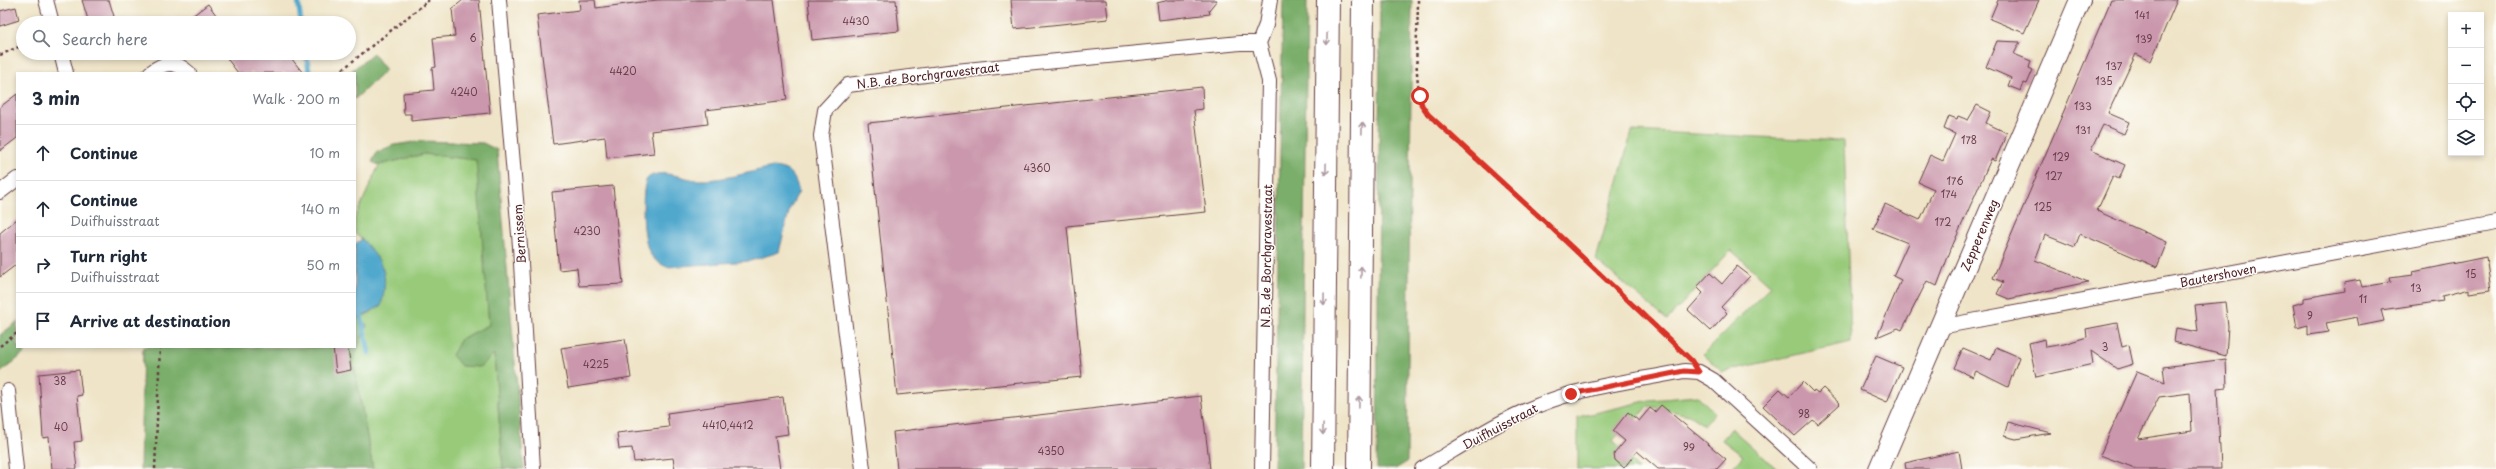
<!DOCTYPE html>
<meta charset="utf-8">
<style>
body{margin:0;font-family:"Playpen Sans",sans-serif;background:#f2f2f3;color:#1f2937}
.controls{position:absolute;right:12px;top:12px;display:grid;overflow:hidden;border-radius:0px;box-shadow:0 2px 6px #0003}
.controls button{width:36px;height:36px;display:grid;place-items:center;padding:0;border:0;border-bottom:1px solid #e0e1e3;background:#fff;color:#1f2937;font:20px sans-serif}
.stop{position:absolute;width:12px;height:12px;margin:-9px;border:3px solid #d93025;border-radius:50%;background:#fff}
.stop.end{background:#d93025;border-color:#fff;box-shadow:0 1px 4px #0008}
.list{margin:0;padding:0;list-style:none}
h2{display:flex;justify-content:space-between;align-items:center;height:52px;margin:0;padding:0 16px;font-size:17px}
h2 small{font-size:13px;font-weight:400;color:#747a83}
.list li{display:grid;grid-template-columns:26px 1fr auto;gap:12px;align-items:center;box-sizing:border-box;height:56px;padding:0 16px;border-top:1px solid #e0e1e3}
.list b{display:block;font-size:15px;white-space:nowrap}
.list p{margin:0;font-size:13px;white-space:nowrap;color:#747a83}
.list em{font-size:13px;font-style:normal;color:#747a83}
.icon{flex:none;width:22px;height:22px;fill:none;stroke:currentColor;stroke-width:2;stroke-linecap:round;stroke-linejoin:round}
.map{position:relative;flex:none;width:2496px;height:469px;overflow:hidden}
.search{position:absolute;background:#fff;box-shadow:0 2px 6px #0003;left:16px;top:16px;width:340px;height:44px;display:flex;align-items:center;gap:10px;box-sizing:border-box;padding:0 14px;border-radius:22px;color:#747a83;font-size:15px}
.panel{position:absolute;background:#fff;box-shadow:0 2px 6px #0003;left:16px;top:72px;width:340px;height:276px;border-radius:0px}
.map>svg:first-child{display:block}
</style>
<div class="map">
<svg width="2496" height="469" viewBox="0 0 2496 469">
<rect width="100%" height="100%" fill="#fdfcf7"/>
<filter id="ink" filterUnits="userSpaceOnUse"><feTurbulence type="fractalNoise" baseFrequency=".025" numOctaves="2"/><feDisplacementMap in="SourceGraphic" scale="8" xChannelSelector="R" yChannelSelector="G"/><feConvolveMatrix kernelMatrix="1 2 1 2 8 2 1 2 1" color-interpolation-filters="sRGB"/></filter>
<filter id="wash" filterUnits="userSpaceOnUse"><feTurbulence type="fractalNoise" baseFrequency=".012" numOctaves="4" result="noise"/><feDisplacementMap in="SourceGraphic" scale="16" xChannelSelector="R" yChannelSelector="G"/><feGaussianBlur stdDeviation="0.9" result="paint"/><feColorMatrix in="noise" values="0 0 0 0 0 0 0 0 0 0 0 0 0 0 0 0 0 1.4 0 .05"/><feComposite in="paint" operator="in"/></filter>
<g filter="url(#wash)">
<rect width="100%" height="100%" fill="#efe4c7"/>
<path fill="#98ca7a" stroke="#717452" d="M 1632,131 L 1844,141 L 1851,342 L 1722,372 L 1703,354 L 1771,286 L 1731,250 L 1667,320 L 1596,260 Z
M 424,154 L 477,160 L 489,325 L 461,339 L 494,354 L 503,469 L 373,469 L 353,360 L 366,325 L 359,318 L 372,312 L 362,239 L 355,234 L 355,218 L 379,165 Z
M 1698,396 L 1715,413 L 1704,425 L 1689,415 L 1649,406 L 1613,440 L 1638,469 L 1578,469 L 1578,417 L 1650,400 Z
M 1732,428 L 1732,429 L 1777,469 L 1731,469 L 1743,456 L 1722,440 Z"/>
<path fill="#7aae6a" stroke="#62664a" d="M 1283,0 L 1307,0 L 1301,469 L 1274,469 Z
M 1380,0 L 1412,0 L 1407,462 L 1395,469 L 1377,469 Z
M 373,53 L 386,70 L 355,99 L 355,73 L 349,73 Z
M 421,141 L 483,143 L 497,150 L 524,469 L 503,469 L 494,354 L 480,367 L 461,366 L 452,355 L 461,339 L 489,325 L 476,160 L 424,154 L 379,165 L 372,162 L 377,152 L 394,145 Z
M 355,315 L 367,325 L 353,360 L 373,469 L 140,469 L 143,347 L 355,347 Z
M 17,322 L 17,347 L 32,347 L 0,373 L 0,335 Z"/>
<path fill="#51a8cd" stroke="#4e647c" d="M 773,167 C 791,169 794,175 799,191 L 790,208 L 779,252 L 750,261 L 667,267 C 647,258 647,248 644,228 C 643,219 642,186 647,179 C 658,167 684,179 697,180 C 722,181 749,172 773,167 Z
M 362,239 C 384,265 389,271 381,306 L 359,318 L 355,315 L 355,244 Z"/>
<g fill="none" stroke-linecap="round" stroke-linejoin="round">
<path stroke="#51a8cd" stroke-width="5" d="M 298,0 L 301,23
M 306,53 L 309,71
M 360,311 L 369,353"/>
</g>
<g id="blocks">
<path fill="#ca97ac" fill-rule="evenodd" d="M 82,0 L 109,0 L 116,23 L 89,23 Z
M 463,0 L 479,0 L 490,113 L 411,121 L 411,114 L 404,114 L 403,93 L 434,90 L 432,68 L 436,67 L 433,38 L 455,36 L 452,9 Z
M 579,0 L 595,0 L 596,8 L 657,0 L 774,0 L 787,100 L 706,110 L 708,124 L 651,131 L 654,153 L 607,158 L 605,137 L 553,144 L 537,15 L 580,10 Z
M 808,0 L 896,0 L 899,31 L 812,40 Z
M 1011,0 L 1106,0 L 1108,19 L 1014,29 Z
M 1169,0 L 1217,0 L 1209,10 L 1210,14 L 1159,20 L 1157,3 Z
M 1998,0 L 2039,0 L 2024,33 L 1990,19 Z
M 2111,0 L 2177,0 L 2151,61 L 2136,54 L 2108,113 L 2129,122 L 2124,134 L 2103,125 L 2091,150 L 2125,165 L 2119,179 L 2113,176 L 2097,211 L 2167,242 L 2157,267 L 2080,234 L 2075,247 L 2045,235 L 2035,260 L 2088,282 L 2009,299 L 1997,294 L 2003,282 L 1993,278 Z
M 208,4 L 222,23 L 183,23 Z
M 16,7 L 19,20 L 0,26 L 0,11 Z
M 1997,41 L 2020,42 L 2014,54 L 2031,61 L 2029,68 L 2033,70 L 2027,84 L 2024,83 L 2021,91 L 2008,86 L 2011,78 L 1986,67 Z
M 223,53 L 287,53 L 303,73 L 238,73 Z
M 1202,87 L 1203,109 L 1194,110 L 1206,212 L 1067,226 L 1082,377 L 897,395 L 868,123 Z
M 17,94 L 17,138 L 0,151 L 0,107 Z
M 1977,105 L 1991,112 L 1986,123 L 2007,133 L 1995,161 L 1991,159 L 1951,249 L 1937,286 L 1927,281 L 1902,330 L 1898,328 L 1877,337 L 1901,280 L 1893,276 L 1908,243 L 1873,229 L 1885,204 L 1920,220 L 1934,189 L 1918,182 L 1930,155 L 1943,161 L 1955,134 L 1944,129 L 1949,116 L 1957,119 L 1958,116 L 1968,120 Z
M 613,186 L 623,284 L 579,286 L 577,268 L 559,270 L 552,192 Z
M 17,219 L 17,264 L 0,277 L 0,233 Z
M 2486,257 L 2491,290 L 2469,293 L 2469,289 L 2442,296 L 2443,301 L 2381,310 L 2384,321 L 2359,326 L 2357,317 L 2326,323 L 2328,332 L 2308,335 L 2308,325 L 2297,328 L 2293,305 L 2304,302 L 2304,298 L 2345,291 L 2344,283 L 2360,280 L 2362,287 L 2391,282 L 2390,278 L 2414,275 L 2413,272 Z
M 1737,266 L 1750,276 L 1721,307 L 1727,313 L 1711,331 L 1688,310 L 1703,293 L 1697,287 L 1710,273 L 1722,284 Z
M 2225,302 L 2228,326 L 2226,356 L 2174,342 L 2176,328 L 2198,332 L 2195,305 Z
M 2117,323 L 2122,347 L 2129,345 L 2133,364 L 2117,369 L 2091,351 L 2093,364 L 2036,377 L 2029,343 L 2045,339 L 2046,347 L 2064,344 L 2087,337 L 2086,329 Z
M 625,339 L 631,378 L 568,388 L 561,348 Z
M 333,347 L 348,347 L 351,370 L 336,373 Z
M 1996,347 L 2019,357 L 2008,387 L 1976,371 L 1973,377 L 1954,368 L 1963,348 L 1991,360 Z
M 1876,356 L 1902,367 L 1887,402 L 1860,390 Z
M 2226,359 L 2227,387 L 2217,388 L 2221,469 L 2133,469 L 2132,467 L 2100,455 L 2137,371 L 2165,382 L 2163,367 ZM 2190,393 L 2192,431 L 2138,439 L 2159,397 Z
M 79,370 L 82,395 L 77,396 L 82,441 L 74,442 L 77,469 L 52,469 L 49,437 L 43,438 L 39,374 Z
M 1803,382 L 1813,392 L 1814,390 L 1818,393 L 1823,388 L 1840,404 L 1818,424 L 1813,420 L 1795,436 L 1763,406 L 1780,389 L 1789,397 Z
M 1201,396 L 1210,469 L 897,469 L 893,432 Z
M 783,397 L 788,434 L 775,436 L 780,469 L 675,469 L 673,458 L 634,462 L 632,448 L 619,449 L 617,433 L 669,427 L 667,413 Z
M 1661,405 L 1726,459 L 1717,469 L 1658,469 L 1637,451 L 1624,468 L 1615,460 L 1614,454 L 1625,441 L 1613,431 L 1628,412 L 1639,421 L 1650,408 L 1655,412 Z
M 2008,422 L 2051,433 L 2016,439 L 2004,436 Z
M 1959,451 L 1962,469 L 1906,469 L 1905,463 Z"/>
</g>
</g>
<g filter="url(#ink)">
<use href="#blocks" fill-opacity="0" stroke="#633d42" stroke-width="1"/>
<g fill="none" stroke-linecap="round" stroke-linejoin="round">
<defs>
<path id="street" d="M 46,0 L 52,23
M 499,0 L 520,246 L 533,469
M 61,53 L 66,73
M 150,73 C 164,62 175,60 189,73
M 0,192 L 17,179
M 1940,327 L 2496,223
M 8,391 L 16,469
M 863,469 L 821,136 L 825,110 L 848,85 L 956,71 L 1240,43 L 1259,43
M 1262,469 L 1269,81 L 1259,43 L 1266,25 L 1270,0
M 1422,469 C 1460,447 1498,421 1539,405 C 1584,386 1636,381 1684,371 L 1699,372 L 1713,380 L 1810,469"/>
<path id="secondary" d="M 1879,469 L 2080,0"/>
<path id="highway" d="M 1323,469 L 1328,0
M 1359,469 L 1363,0"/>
</defs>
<use href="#street" stroke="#633d42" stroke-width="16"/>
<use href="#secondary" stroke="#633d42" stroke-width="22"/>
<use href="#highway" stroke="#633d42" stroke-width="24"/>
<path stroke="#633d42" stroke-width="2.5" stroke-dasharray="3 3" stroke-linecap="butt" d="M 1418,0 C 1418,33 1411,86 1427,114 L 1542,219 L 1687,356
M 0,55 L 23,45
M 338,73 L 429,0
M 0,346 L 17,333
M 155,469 L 160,347"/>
<use href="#street" stroke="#fff" stroke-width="14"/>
<use href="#secondary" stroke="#fff" stroke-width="20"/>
<use href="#highway" stroke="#fff" stroke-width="22"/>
</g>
<defs><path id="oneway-shaft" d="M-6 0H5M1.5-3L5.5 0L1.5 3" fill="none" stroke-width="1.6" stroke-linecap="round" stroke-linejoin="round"/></defs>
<g stroke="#ae9aa0">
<use href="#oneway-shaft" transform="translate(1327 39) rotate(91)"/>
<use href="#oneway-shaft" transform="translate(1362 128) rotate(-89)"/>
<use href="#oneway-shaft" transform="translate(1326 169) rotate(91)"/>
<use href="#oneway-shaft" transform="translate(1361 272) rotate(-89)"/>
<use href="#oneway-shaft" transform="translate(1324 299) rotate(91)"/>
<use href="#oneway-shaft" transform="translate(1359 402) rotate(-89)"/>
<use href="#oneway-shaft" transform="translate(1323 429) rotate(91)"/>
</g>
</g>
<g fill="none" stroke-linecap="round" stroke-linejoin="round" filter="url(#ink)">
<path stroke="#d93025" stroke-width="5" d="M 1420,96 L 1421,104 L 1428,114 L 1542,219 L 1691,360 L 1699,372 L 1684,371 L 1571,394"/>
</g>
<g text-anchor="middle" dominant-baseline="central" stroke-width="3" stroke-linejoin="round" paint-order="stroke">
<g font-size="10" fill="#6a3d4b">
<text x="2142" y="14">141</text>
<text x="856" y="20">4430</text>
<text x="473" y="37">6</text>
<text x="2144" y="38">139</text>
<text x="2114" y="65">137</text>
<text x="623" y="70">4420</text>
<text x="2104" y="80">135</text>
<text x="464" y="91">4240</text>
<text x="2083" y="105">133</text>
<text x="2083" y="129">131</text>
<text x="1969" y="139">178</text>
<text x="2061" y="156">129</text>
<text x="1037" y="167">4360</text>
<text x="2054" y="175">127</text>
<text x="1955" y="180">176</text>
<text x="1949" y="193">174</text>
<text x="2043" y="206">125</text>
<text x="1943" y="221">172</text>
<text x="587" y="230">4230</text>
<text x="2471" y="273">15</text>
<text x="2416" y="287">13</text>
<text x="2363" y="298">11</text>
<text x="2310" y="315">9</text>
<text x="2105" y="346">3</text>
<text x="596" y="363">4225</text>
<text x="60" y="380">38</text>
<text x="1804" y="413">98</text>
<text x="728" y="424">4410,4412</text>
<text x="61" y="426">40</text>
<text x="1689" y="446">99</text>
<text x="1051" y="450">4350</text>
</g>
<g font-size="12" fill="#4a1f2b" stroke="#fdfcf7">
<text transform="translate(928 75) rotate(-7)">N.B. de Borchgravestraat</text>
<text transform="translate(519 234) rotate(-94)">Bernissem</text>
<text transform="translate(1979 235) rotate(-67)">Zepperenweg</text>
<text transform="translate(1266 256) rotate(-89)">N.B. de Borchgravestraat</text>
<text transform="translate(2218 275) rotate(-11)">Bautershoven</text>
<text transform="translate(1500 426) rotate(-28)">Duifhuisstraat</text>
</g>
</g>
</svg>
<div class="controls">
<button>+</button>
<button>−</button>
<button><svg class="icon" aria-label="locate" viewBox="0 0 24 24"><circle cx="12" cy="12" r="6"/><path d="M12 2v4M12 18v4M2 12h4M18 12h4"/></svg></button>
<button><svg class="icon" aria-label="layers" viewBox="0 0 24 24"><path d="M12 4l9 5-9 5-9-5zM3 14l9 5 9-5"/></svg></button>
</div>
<div class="stop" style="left:1420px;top:96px"></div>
<div class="stop end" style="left:1571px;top:394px"></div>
<div class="search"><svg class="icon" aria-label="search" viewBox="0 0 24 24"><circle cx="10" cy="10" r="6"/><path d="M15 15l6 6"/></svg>Search here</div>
<section class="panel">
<h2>3 min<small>Walk · 200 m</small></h2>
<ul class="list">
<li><svg class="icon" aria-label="ahead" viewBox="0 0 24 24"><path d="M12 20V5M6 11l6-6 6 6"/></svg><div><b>Continue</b></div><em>10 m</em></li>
<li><svg class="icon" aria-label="ahead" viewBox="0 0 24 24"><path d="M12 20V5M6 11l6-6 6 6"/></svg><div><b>Continue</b><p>Duifhuisstraat</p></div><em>140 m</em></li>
<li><svg class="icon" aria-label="right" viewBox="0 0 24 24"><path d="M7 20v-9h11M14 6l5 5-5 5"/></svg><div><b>Turn right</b><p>Duifhuisstraat</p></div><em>50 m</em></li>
<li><svg class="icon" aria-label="arrive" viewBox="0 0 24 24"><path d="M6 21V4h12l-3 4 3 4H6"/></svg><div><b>Arrive at destination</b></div></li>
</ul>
</section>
</div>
